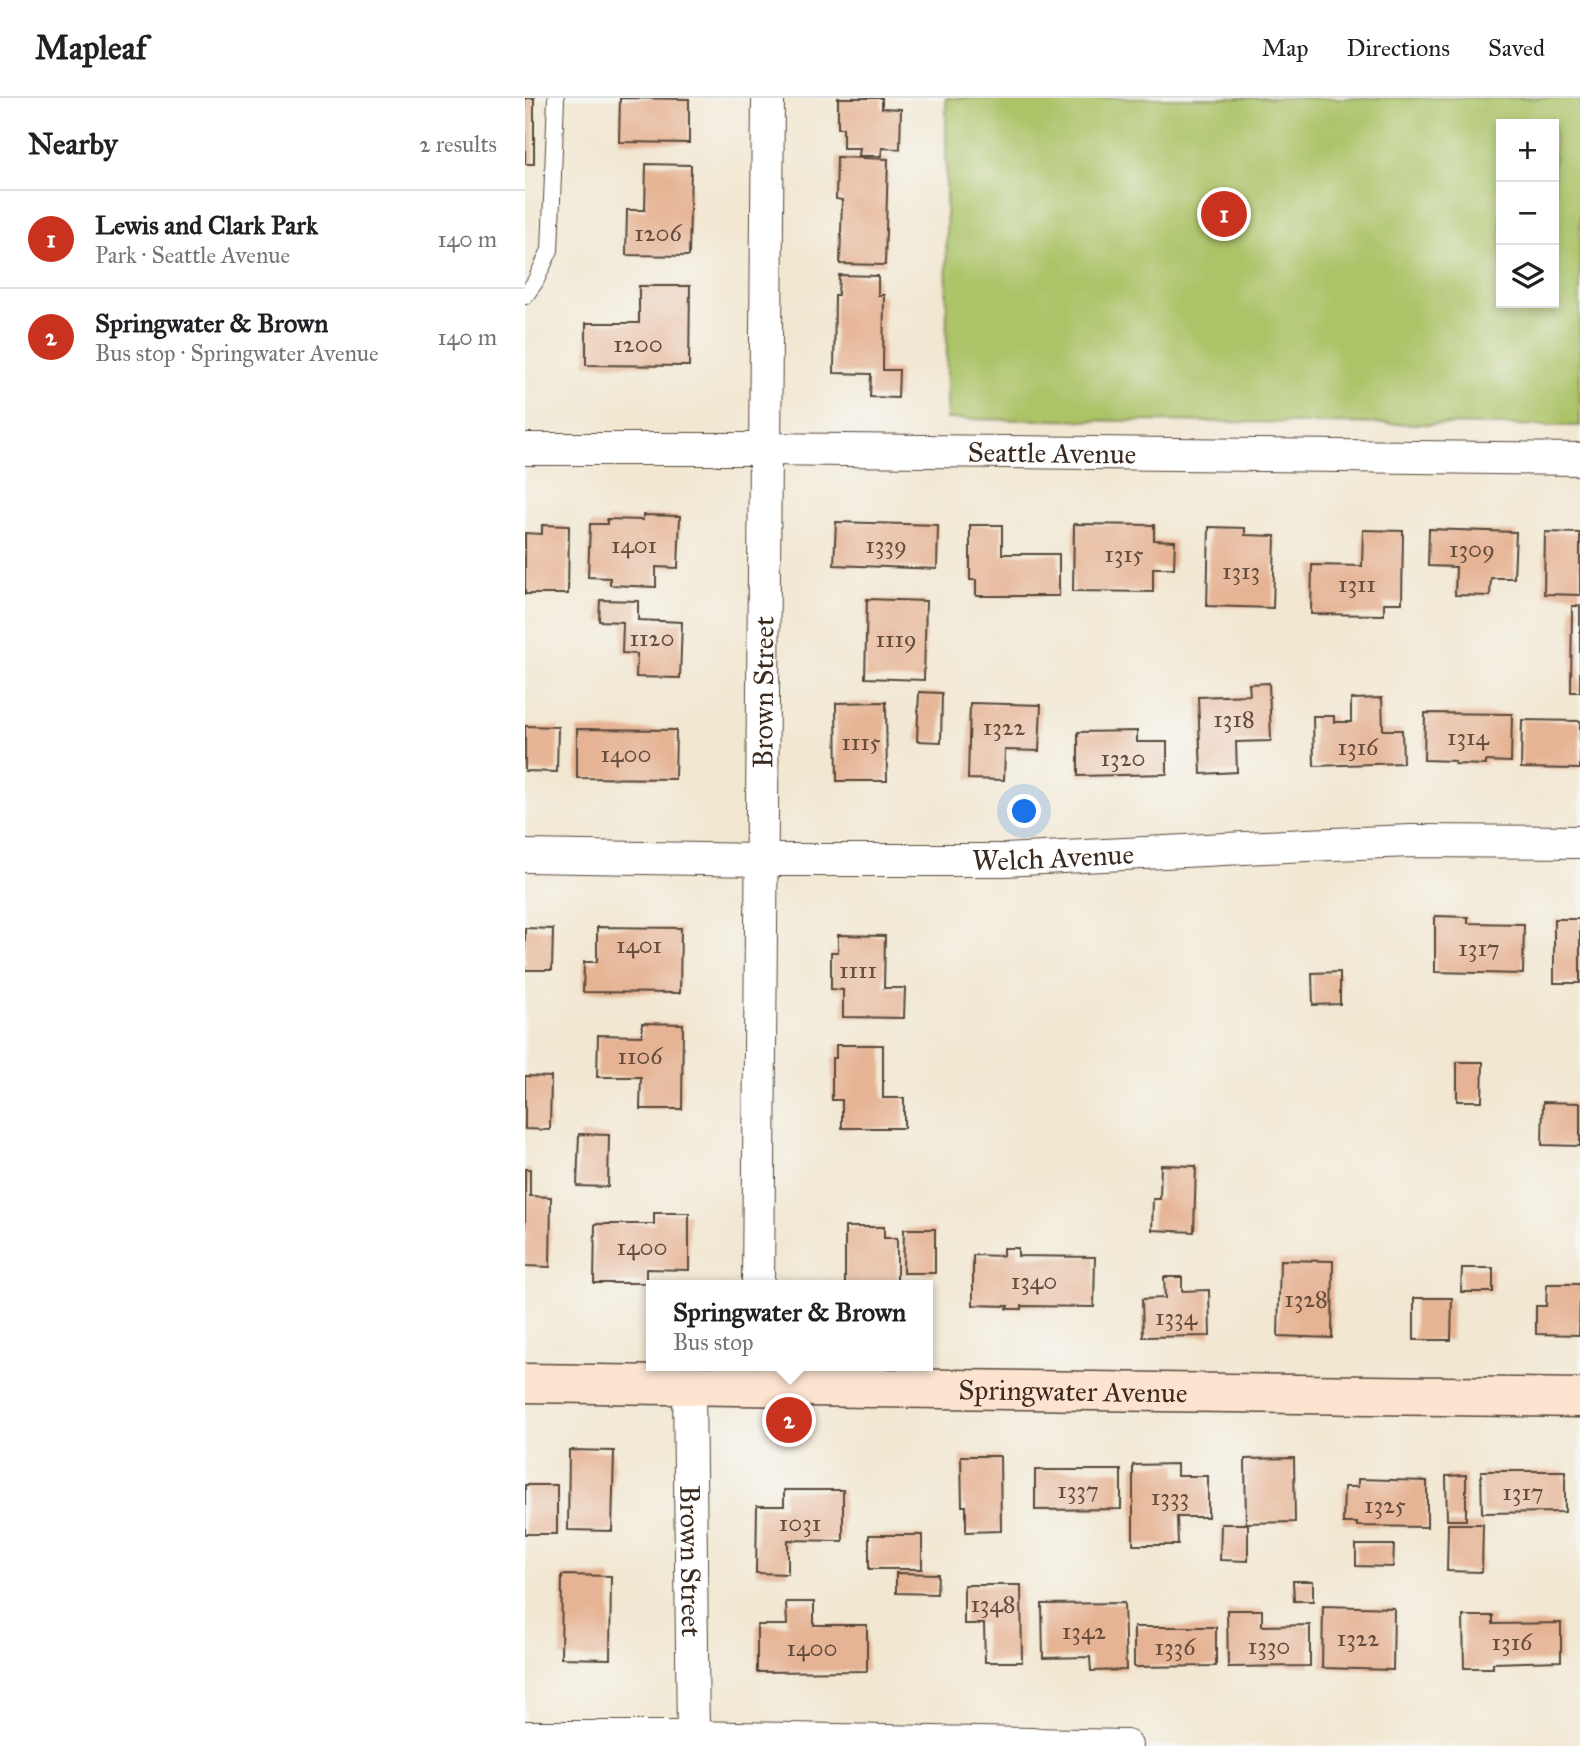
<!DOCTYPE html>
<meta charset="utf-8">
<style>
body{margin:0;font-family:"IM FELL Great Primer",serif;background:#f2f2f2;color:#202124}
.controls{position:absolute;right:21px;top:21px;display:grid;overflow:hidden;border-radius:0px;box-shadow:0 4px 10px #0003}
.controls button{width:63px;height:63px;display:grid;place-items:center;padding:0;border:0;border-bottom:2px solid #e0e0e0;background:#fff;color:#202124;font:35px sans-serif}
.you{position:absolute;left:500px;top:714px;width:24px;height:24px;margin:-18px;border:5px solid #fff;border-radius:50%;background:#1a73e8;box-shadow:0 0 0 10px #1a73e833}
.badge{display:grid;place-items:center;width:46px;height:46px;border-radius:50%;background:#c8321e;color:#fff;font-size:23px;font-weight:700}
.pin{position:absolute;translate:-50% -50%;border:4px solid #fff;box-shadow:0 2px 7px #0006}
.popup{position:absolute;left:121px;top:1182px;width:287px;height:91px;box-sizing:border-box;display:grid;place-content:center;border-radius:0px;background:#fff;filter:drop-shadow(0 2px 5px #0005);font-size:23px;white-space:nowrap;color:#757577}
.popup b{font-size:26px;color:#202124}
.popup::after{content:'';position:absolute;left:50%;top:100%;margin-left:-14px;border:14px solid transparent;border-top-color:#fff}
.list{margin:0;padding:0;list-style:none}
h2{display:flex;justify-content:space-between;align-items:center;height:91px;margin:0;padding:0 28px;font-size:30px}
h2 small{font-size:23px;font-weight:400;color:#757577}
.list li{display:grid;grid-template-columns:46px 1fr auto;gap:21px;align-items:center;box-sizing:border-box;height:98px;padding:0 28px;border-top:2px solid #e0e0e0}
.list b{display:block;font-size:26px;white-space:nowrap}
.list p{margin:0;font-size:23px;white-space:nowrap;color:#757577}
.list em{font-size:23px;font-style:normal;color:#757577}
.icon{flex:none;width:38px;height:38px;fill:none;stroke:currentColor;stroke-width:2;stroke-linecap:round;stroke-linejoin:round}
.map{position:relative;flex:none;width:1055px;height:1648px;overflow:hidden}
header{display:flex;align-items:center;gap:42px;box-sizing:border-box;height:98px;padding:0 35px;background:#fff;border-bottom:2px solid #e0e0e0}
header strong{font-size:33px}
nav{display:flex;gap:38px;margin-inline-start:auto;font-size:24px}
main{display:flex}
aside{flex:1;background:#fff}
.map>svg:first-child{display:block}
</style>
<header>
<strong>Mapleaf</strong>
<nav><a>Map</a><a>Directions</a><a>Saved</a></nav>
</header>
<main>
<aside>
<h2>Nearby<small>2 results</small></h2>
<ul class="list">
<li><span class="badge">1</span><div><b>Lewis and Clark Park</b><p>Park · Seattle Avenue</p></div><em>140 m</em></li>
<li><span class="badge">2</span><div><b>Springwater &amp; Brown</b><p>Bus stop · Springwater Avenue</p></div><em>140 m</em></li>
</ul>
</aside>
<div class="map">
<svg width="1055" height="1648" viewBox="0 0 1055 1648">
<rect width="100%" height="100%" fill="#f6f6f2"/>
<filter id="ink" filterUnits="userSpaceOnUse"><feTurbulence type="fractalNoise" baseFrequency=".0143" numOctaves="2"/><feDisplacementMap in="SourceGraphic" scale="14" xChannelSelector="R" yChannelSelector="G"/><feConvolveMatrix kernelMatrix="1 2 1 2 8 2 1 2 1" color-interpolation-filters="sRGB"/></filter>
<filter id="wash" filterUnits="userSpaceOnUse"><feTurbulence type="fractalNoise" baseFrequency=".00686" numOctaves="4" result="noise"/><feDisplacementMap in="SourceGraphic" scale="28" xChannelSelector="R" yChannelSelector="G"/><feGaussianBlur stdDeviation="1.57" result="paint"/><feColorMatrix in="noise" values="0 0 0 0 0 0 0 0 0 0 0 0 0 0 0 0 0 1.4 0 .05"/><feComposite in="paint" operator="in"/></filter>
<g filter="url(#wash)">
<rect width="100%" height="100%" fill="#f2e7d1"/>
<path fill="#acc368" stroke="#747643" stroke-width="2" fill-rule="evenodd" d="M 421,0 L 1055,0 L 1055,328 L 422,321 ZM 976,26 L 1029,26 L 1029,205 L 976,205 Z"/>
<g id="blocks">
<path fill="#e6b494" d="M 0,0 L 9,0 L 9,66 L 0,66 Z
M 95,0 L 164,1 L 164,45 L 94,44 Z
M 313,0 L 357,0 L 357,10 L 376,11 L 375,51 L 357,50 L 356,58 L 334,58 L 335,50 L 318,50 L 318,30 L 313,30 Z
M 312,59 L 363,61 L 360,167 L 315,166 L 317,102 L 311,101 Z
M 121,66 L 166,67 L 164,158 L 101,157 L 102,112 L 120,112 Z
M 314,177 L 353,178 L 353,197 L 359,197 L 358,272 L 374,272 L 373,300 L 345,299 L 346,276 L 309,275 L 310,197 L 313,197 Z
M 114,188 L 165,188 L 164,268 L 61,267 L 61,225 L 114,225 Z
M 118,417 L 155,418 L 153,470 L 131,469 L 131,489 L 85,487 L 85,480 L 63,479 L 65,426 L 82,426 L 82,421 L 118,422 Z
M 311,424 L 413,427 L 412,471 L 309,467 Z
M 549,426 L 629,427 L 629,442 L 650,443 L 649,470 L 628,470 L 628,494 L 548,493 Z
M 17,427 L 44,428 L 43,496 L 0,496 L 0,435 L 17,436 Z
M 445,427 L 477,427 L 477,456 L 534,456 L 534,498 L 451,498 L 451,482 L 445,482 Z
M 684,429 L 720,430 L 720,437 L 750,438 L 748,510 L 682,508 Z
M 904,431 L 991,434 L 989,480 L 966,480 L 965,498 L 930,497 L 931,469 L 903,468 Z
M 838,432 L 878,433 L 877,505 L 859,505 L 859,517 L 786,516 L 787,467 L 837,468 Z
M 1020,434 L 1055,435 L 1055,497 L 1019,496 Z
M 342,501 L 401,503 L 399,582 L 340,580 Z
M 75,502 L 113,503 L 113,522 L 157,524 L 155,580 L 111,579 L 112,556 L 97,555 L 98,524 L 74,523 Z
M 1047,508 L 1055,508 L 1055,594 L 1046,594 Z
M 744,585 L 746,643 L 711,644 L 712,674 L 676,676 L 673,599 L 725,597 L 724,586 Z
M 394,594 L 417,595 L 416,644 L 392,643 Z
M 857,600 L 858,632 L 877,632 L 878,665 L 789,668 L 788,618 L 809,618 L 809,624 L 826,624 L 826,601 Z
M 361,604 L 362,683 L 312,683 L 311,605 Z
M 445,605 L 516,607 L 514,653 L 480,652 L 479,682 L 443,681 Z
M 900,615 L 987,616 L 986,664 L 961,663 L 961,667 L 930,666 L 930,663 L 899,662 Z
M 997,622 L 1055,623 L 1055,671 L 996,670 Z
M 0,628 L 33,629 L 32,674 L 0,673 Z
M 52,631 L 151,632 L 150,681 L 52,680 Z
M 612,633 L 612,644 L 642,644 L 642,676 L 553,678 L 553,634 Z
M 910,818 L 943,819 L 943,825 L 999,826 L 998,876 L 910,874 Z
M 1029,821 L 1055,821 L 1055,885 L 1029,885 Z
M 72,829 L 156,830 L 155,895 L 58,894 L 59,864 L 72,864 Z
M 0,830 L 28,831 L 27,872 L 0,872 Z
M 313,837 L 360,838 L 359,890 L 380,890 L 379,920 L 318,919 L 318,892 L 306,891 L 306,854 L 313,854 Z
M 815,874 L 815,906 L 788,907 L 787,875 Z
M 117,925 L 158,926 L 157,1011 L 115,1011 L 116,979 L 72,979 L 73,937 L 117,938 Z
M 311,947 L 358,947 L 358,1000 L 379,1000 L 379,1030 L 317,1030 L 317,1002 L 307,1002 L 307,960 L 311,960 Z
M 932,964 L 958,964 L 957,1003 L 932,1003 Z
M 0,978 L 26,979 L 25,1032 L 0,1031 Z
M 1018,1004 L 1055,1005 L 1055,1048 L 1017,1047 Z
M 54,1036 L 84,1037 L 83,1089 L 52,1088 Z
M 636,1067 L 671,1068 L 669,1134 L 627,1132 L 628,1101 L 635,1101 Z
M 0,1071 L 5,1071 L 5,1098 L 26,1099 L 25,1169 L 0,1168 Z
M 129,1115 L 164,1115 L 164,1172 L 121,1171 L 121,1185 L 69,1185 L 70,1126 L 129,1126 Z
M 320,1129 L 359,1129 L 359,1140 L 372,1140 L 372,1187 L 320,1187 Z
M 379,1131 L 410,1131 L 410,1175 L 378,1175 Z
M 478,1150 L 493,1150 L 493,1158 L 570,1159 L 569,1209 L 497,1208 L 497,1211 L 482,1211 L 483,1208 L 448,1207 L 448,1157 L 478,1158 Z
M 755,1162 L 808,1163 L 807,1240 L 753,1238 Z
M 937,1170 L 968,1170 L 968,1194 L 936,1194 Z
M 639,1179 L 657,1179 L 657,1193 L 684,1192 L 685,1238 L 618,1239 L 617,1201 L 640,1200 Z
M 1022,1186 L 1055,1186 L 1054,1237 L 1011,1236 L 1011,1208 L 1021,1208 Z
M 889,1200 L 927,1200 L 926,1242 L 889,1242 Z
M 44,1352 L 89,1353 L 87,1433 L 43,1432 Z
M 436,1358 L 475,1358 L 476,1433 L 441,1434 L 441,1408 L 437,1408 Z
M 769,1360 L 770,1424 L 721,1425 L 720,1361 Z
M 652,1366 L 652,1378 L 683,1378 L 683,1419 L 652,1419 L 653,1447 L 608,1447 L 608,1367 Z
M 510,1372 L 596,1372 L 596,1411 L 510,1412 Z
M 956,1373 L 1040,1373 L 1040,1414 L 957,1415 Z
M 941,1377 L 941,1422 L 922,1422 L 921,1378 Z
M 833,1381 L 902,1383 L 902,1429 L 832,1428 L 832,1425 L 818,1425 L 819,1389 L 833,1389 Z
M 0,1387 L 32,1387 L 32,1436 L 0,1436 Z
M 259,1392 L 318,1392 L 318,1443 L 263,1442 L 263,1476 L 231,1475 L 232,1408 L 259,1408 Z
M 696,1426 L 723,1426 L 723,1463 L 695,1462 Z
M 923,1426 L 958,1426 L 957,1474 L 922,1473 Z
M 344,1437 L 397,1437 L 397,1471 L 344,1471 Z
M 831,1447 L 869,1447 L 868,1469 L 831,1468 Z
M 371,1475 L 413,1476 L 412,1496 L 371,1495 Z
M 37,1477 L 86,1478 L 85,1561 L 36,1560 Z
M 768,1483 L 788,1483 L 788,1503 L 769,1503 Z
M 439,1487 L 496,1487 L 497,1564 L 460,1564 L 459,1526 L 439,1526 Z
M 261,1504 L 289,1504 L 289,1527 L 342,1527 L 342,1573 L 232,1574 L 232,1527 L 262,1527 Z
M 599,1505 L 601,1572 L 566,1573 L 565,1559 L 518,1560 L 517,1506 Z
M 798,1508 L 869,1510 L 868,1572 L 797,1570 Z
M 702,1512 L 737,1512 L 737,1528 L 785,1527 L 785,1568 L 703,1569 Z
M 938,1518 L 968,1518 L 968,1526 L 1036,1525 L 1036,1563 L 968,1565 L 968,1570 L 939,1570 Z
M 609,1529 L 691,1529 L 691,1568 L 609,1569 Z"/>
</g>
</g>
<g filter="url(#ink)">
<use href="#blocks" fill-opacity="0" stroke="#564639" stroke-width="2"/>
<g fill="none" stroke-linecap="round" stroke-linejoin="round">
<defs>
<path id="lane" d="M 0,198 L 10,184 L 25,152 L 31,0"/>
<g id="street">
<path id="s1" d="M 0,351 L 240,351 L 1055,361"/>
<path id="s2" d="M 0,758 L 236,762 L 479,762 L 781,747 L 887,743 L 1055,744"/>
<path id="s3" d="M 233,1187 L 243,0"/>
<path id="s4" d="M 164,1288 L 168,1639"/>
<path d="M 0,1639 L 168,1639 L 601,1648"/>
</g>
<g id="secondary">
<path id="s5" d="M 0,1285 L 1055,1300"/>
</g>
</defs>
<use href="#lane" stroke="#564639" stroke-width="18"/>
<use href="#street" stroke="#564639" stroke-width="34"/>
<use href="#secondary" stroke="#564639" stroke-width="41"/>
<use href="#lane" stroke="#fff" stroke-width="16"/>
<use href="#street" stroke="#fff" stroke-width="32"/>
<use href="#secondary" stroke="#fde4d1" stroke-width="38"/>
</g>
</g>
<g text-anchor="middle" dominant-baseline="central" stroke-width="7" stroke-linejoin="round" paint-order="stroke">
<g font-size="24" fill="#664c3c">
<text x="133" y="135">1206</text>
<text x="113" y="246">1200</text>
<text x="109" y="447">1401</text>
<text x="361" y="447">1339</text>
<text x="947" y="451">1309</text>
<text x="599" y="456">1315</text>
<text x="716" y="473">1313</text>
<text x="832" y="486">1311</text>
<text x="127" y="540">1120</text>
<text x="371" y="541">1119</text>
<text x="709" y="621">1318</text>
<text x="479" y="629">1322</text>
<text x="943" y="639">1314</text>
<text x="336" y="644">1115</text>
<text x="833" y="649">1316</text>
<text x="101" y="656">1400</text>
<text x="598" y="660">1320</text>
<text x="114" y="847">1401</text>
<text x="954" y="850">1317</text>
<text x="333" y="872">1111</text>
<text x="115" y="958">1106</text>
<text x="117" y="1149">1400</text>
<text x="509" y="1183">1340</text>
<text x="781" y="1201">1328</text>
<text x="651" y="1219">1334</text>
<text x="553" y="1392">1337</text>
<text x="998" y="1394">1317</text>
<text x="645" y="1399">1333</text>
<text x="860" y="1407">1325</text>
<text x="275" y="1425">1031</text>
<text x="468" y="1506">1348</text>
<text x="559" y="1533">1342</text>
<text x="833" y="1540">1322</text>
<text x="987" y="1544">1316</text>
<text x="744" y="1548">1330</text>
<text x="650" y="1549">1336</text>
<text x="287" y="1550">1400</text>
</g>
<g font-size="28" fill="#3b2a1e" stroke="#f6f6f2">
<text stroke="none"><textPath href="#s1" startOffset="527">Seattle Avenue</textPath></text>
<text stroke="none"><textPath href="#s3" startOffset="593">Brown Street</textPath></text>
<text stroke="none"><textPath href="#s2" startOffset="528">Welch Avenue</textPath></text>
<text stroke="none"><textPath href="#s5" startOffset="548">Springwater Avenue</textPath></text>
<text stroke="none"><textPath href="#s4" startOffset="175">Brown Street</textPath></text>
</g>
</g>
</svg>
<div class="controls">
<button>+</button>
<button>−</button>
<button><svg class="icon" aria-label="layers" viewBox="0 0 24 24"><path d="M12 4l9 5-9 5-9-5zM3 14l9 5 9-5"/></svg></button>
</div>
<div class="you"></div>
<div class="pin badge" style="left:699px;top:116px">1</div>
<div class="pin badge" style="left:264px;top:1322px">2</div>
<div class="popup"><b>Springwater &amp; Brown</b>Bus stop</div>
</div>
</main>
